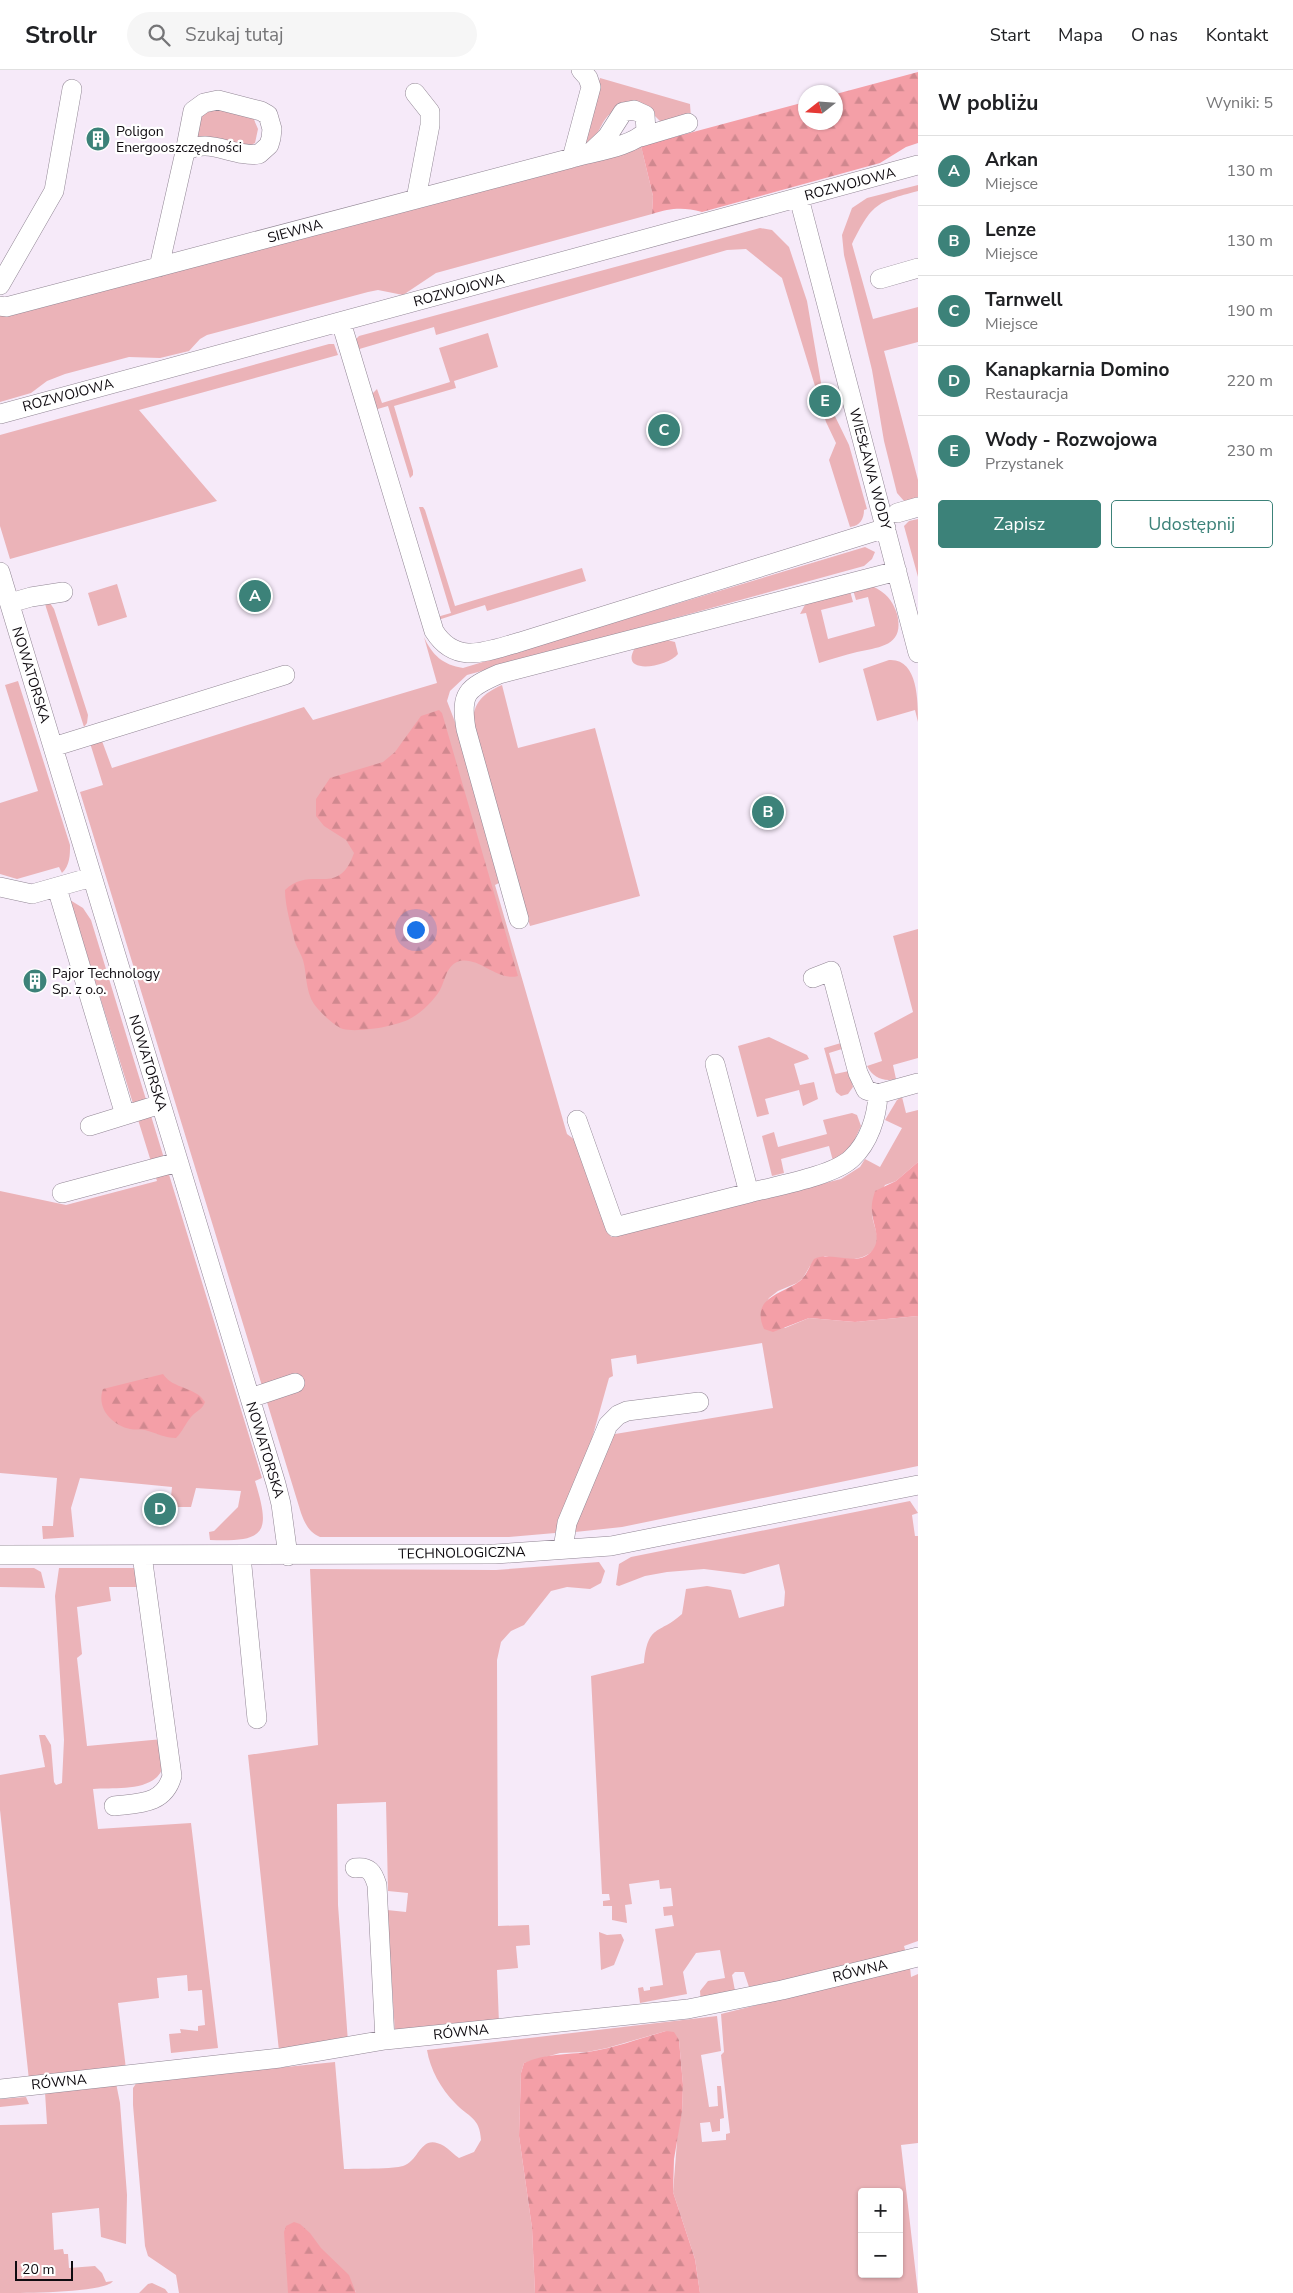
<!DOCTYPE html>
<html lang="pl">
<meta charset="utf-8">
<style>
body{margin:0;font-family:"Nunito Sans",sans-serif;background:#f6f6f6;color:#202124}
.controls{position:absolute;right:15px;bottom:15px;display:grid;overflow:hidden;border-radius:5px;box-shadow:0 1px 4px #0004}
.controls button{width:45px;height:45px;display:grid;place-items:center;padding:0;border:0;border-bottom:1px solid #e0e0e0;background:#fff;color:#202124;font:25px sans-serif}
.compass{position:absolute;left:798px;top:15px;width:45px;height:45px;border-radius:50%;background:#fff;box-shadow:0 1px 4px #0004;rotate:253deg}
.scale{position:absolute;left:15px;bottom:12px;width:58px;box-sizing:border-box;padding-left:5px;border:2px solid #0f0b10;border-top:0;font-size:14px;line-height:18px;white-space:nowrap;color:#0f0b10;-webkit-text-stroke:4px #fff;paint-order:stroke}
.you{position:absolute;left:415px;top:859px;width:18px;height:18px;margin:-12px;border:4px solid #fff;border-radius:50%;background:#1a73e8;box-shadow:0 0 0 8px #1a73e833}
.badge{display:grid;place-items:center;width:32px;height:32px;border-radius:50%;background:#3c8279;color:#fff;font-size:16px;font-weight:700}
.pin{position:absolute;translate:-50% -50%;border:2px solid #fff;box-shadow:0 1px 5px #0006}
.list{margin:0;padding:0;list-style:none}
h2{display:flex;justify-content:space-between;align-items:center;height:65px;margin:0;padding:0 20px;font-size:21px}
h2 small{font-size:16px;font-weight:400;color:#757577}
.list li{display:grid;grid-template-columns:32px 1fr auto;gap:15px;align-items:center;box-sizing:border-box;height:70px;padding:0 20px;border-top:1px solid #e0e0e0}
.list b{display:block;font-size:19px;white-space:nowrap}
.list p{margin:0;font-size:16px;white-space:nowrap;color:#757577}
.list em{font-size:16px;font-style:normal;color:#757577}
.actions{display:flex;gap:10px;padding:15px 20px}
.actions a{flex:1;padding:11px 0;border:1px solid #3c8279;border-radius:5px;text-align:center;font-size:18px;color:#3c8279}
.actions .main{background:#3c8279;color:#fff}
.icon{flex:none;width:28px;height:28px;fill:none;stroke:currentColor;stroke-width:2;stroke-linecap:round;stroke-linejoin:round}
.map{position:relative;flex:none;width:918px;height:2223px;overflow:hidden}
header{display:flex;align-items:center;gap:30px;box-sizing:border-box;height:70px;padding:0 25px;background:#fff;border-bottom:1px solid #e0e0e0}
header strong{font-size:24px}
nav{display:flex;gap:28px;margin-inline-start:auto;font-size:18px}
.search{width:350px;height:45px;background:#f6f6f6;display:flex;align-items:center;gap:12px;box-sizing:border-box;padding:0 18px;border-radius:28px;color:#757577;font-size:19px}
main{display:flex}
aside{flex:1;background:#fff}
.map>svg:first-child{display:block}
</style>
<header>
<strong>Strollr</strong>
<div class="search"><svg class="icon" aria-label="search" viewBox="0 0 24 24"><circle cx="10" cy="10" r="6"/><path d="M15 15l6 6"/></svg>Szukaj tutaj</div>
<nav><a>Start</a><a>Mapa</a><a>O nas</a><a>Kontakt</a></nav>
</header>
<main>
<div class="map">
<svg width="918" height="2223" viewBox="0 0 918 2223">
<defs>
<pattern id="forest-firs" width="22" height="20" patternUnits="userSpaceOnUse" patternTransform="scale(1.25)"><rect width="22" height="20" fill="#f49fa7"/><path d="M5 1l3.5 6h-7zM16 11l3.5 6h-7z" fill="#d0888f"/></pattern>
</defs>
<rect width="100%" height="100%" fill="#f6eaf9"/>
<path fill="#ebb3b8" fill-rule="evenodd" d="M 600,8 L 690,34 L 691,48 L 661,52 L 652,43 L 620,37 C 616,40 610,43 607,47 C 598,57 598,72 583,74 Z
M 209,36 L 252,45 L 258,59 L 255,73 L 247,77 L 195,69 L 193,58 Z
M 641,76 L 653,126 L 652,144 L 436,203 L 403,225 L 378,220 L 368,222 L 207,265 L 200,269 L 189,281 L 160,288 L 129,287 L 65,304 L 47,311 L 31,323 L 0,332 L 0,242 Z
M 918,115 L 918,121 C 876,132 872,134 852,174 L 873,249 L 918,237 L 918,272 L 884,281 L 918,410 L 918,428 L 904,431 L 897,423 L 884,371 L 872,300 L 844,185 L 842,165 L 852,138 L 867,128 Z
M 760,158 L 772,160 L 789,177 L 807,231 L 825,336 L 830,336 L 849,375 L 867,439 L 864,440 C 864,449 860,456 850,457 L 829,390 L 836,373 L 826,352 L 782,208 L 746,179 L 727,180 L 436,265 L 434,257 L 356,280 L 356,269 L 359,266 Z
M 488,263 L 498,297 L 454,311 L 456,318 L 394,336 L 413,401 L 413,405 L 410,408 L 388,336 L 374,340 L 371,325 L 377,319 L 382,333 L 450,312 L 439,278 Z
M 329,274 L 334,274 L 338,285 L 139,340 L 217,431 L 10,489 L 0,456 L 0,365 Z
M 419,437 L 423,437 L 425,440 L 455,536 L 582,498 L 586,511 L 487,541 L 485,535 L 438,550 L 437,547 L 451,543 Z
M 918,449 L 918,507 L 904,456 L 909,451 Z
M 865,477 L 875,482 L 872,489 L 864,496 L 467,605 L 450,621 L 447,631 L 455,652 L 499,813 L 495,815 L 567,1064 L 575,1070 L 611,1167 L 841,1109 L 860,1097 L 865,1089 L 880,1097 L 902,1058 L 885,1050 L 897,1030 L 902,1027 L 906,1043 L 918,1040 L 918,1092 L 896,1111 L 885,1115 C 881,1122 872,1135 872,1143 C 872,1153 879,1163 877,1173 C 871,1193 840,1191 825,1186 L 810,1196 L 803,1208 L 797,1213 L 778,1221 L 769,1228 L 761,1242 L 785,1258 L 809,1248 L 855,1252 L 918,1246 L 918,1396 L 622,1457 L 575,1462 L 573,1461 L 609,1368 L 615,1364 L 773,1338 L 762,1273 L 637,1294 L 636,1285 L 611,1289 L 613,1306 L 609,1308 L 591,1372 L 555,1463 L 509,1467 L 320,1467 C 309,1462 305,1454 301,1443 L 80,722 L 103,715 L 90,673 L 102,671 L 112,698 L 304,637 L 313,650 L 437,613 L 424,567 C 432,585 443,595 463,598 Z
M 117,514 L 127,547 L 98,556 L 88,523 Z
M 872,516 C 886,523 892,529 897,544 C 905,576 880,577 857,582 C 844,585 832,589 819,593 L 806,543 L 800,544 L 806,533 L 850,521 L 853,532 L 821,540 L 828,569 L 875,556 L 868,527 L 856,530 L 853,520 Z
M 50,533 L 54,539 L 88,645 L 87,653 L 84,657 L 45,534 Z
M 667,570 L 675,572 L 678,584 C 668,597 618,606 635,578 Z
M 889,590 C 918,588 918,631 918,652 L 915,640 L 877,651 L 863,599 Z
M 18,611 L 70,775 C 70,785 70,795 62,803 L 59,797 L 17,809 L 0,804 L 0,733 L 38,721 L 5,615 Z
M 502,615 L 518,678 L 595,658 L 640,826 L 530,856 L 473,656 C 472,634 482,624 502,615 Z
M 70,830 L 83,838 L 91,850 L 262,1408 L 255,1411 C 271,1463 266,1472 210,1470 L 209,1462 L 214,1461 L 238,1437 L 241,1421 L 196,1418 L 191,1437 L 170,1437 L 172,1417 L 80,1408 L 71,1438 L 74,1467 L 43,1469 L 42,1456 L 53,1456 L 57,1408 L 0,1403 L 0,1121 L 66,1135 L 157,1111 Z
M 918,859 L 918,988 L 893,995 L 896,1009 C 884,1012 873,1008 867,996 L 882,991 L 874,963 L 913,942 L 893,866 Z
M 769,967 L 807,985 L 809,989 L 794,994 L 800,1015 L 814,1012 L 818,1029 L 803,1036 L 799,1020 L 765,1029 L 769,1044 L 757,1047 L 738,976 Z
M 841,973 L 842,979 L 829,983 L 835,1004 L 849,1001 L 853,1017 L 848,1024 L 841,1026 L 836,1022 L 824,978 Z
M 852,1043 L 857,1045 L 861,1056 L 849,1082 L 833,1091 L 829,1076 L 781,1089 L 784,1103 L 772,1106 L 762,1066 L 774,1062 L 778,1077 L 827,1064 L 823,1050 Z
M 910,1431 L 918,1443 L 912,1445 L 915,1466 L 918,1466 L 918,1871 L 904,1876 L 906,1883 L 889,1890 L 749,1917 L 744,1902 L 735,1902 L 732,1905 L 736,1926 L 701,1933 L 700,1921 L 708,1911 L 725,1908 L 720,1880 L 696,1883 L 683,1902 L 687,1924 L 640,1933 L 638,1918 L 643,1917 L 644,1921 L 650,1920 L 650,1917 L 663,1915 L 655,1859 L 674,1856 L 672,1845 L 664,1846 L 663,1837 L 673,1836 L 671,1818 L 660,1819 L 659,1810 L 629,1814 L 632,1834 L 625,1835 L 627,1853 L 612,1850 L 612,1836 L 603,1836 L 603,1831 L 610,1830 L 609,1824 L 602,1824 L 591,1606 L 644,1593 C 648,1553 659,1565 682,1544 L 686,1519 L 707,1516 L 731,1520 L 739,1548 L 784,1536 L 785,1522 L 779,1494 L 744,1504 L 704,1499 L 667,1502 L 645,1506 L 619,1516 L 616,1515 L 619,1494 L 631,1487 Z
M 599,1492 L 605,1501 L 601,1513 L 590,1519 L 567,1517 L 551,1521 L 524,1555 L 511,1561 L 501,1572 L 497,1590 L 498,1856 L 529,1855 L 530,1875 L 516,1876 L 518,1898 L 497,1900 L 499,1954 L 395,1963 L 387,1840 L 406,1842 L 408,1823 L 388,1821 L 386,1732 L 337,1734 L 338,1835 L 348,1972 L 279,1981 L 248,1685 L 318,1675 L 310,1499 L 496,1500 Z
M 0,1498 L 34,1498 L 41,1502 L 45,1518 L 0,1517 Z
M 59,1498 L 136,1498 L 138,1517 L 109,1517 L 111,1531 L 77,1537 L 82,1584 L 77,1588 L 87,1676 L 163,1669 C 163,1677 165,1685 164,1693 C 159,1723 116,1717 93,1719 L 98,1759 L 191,1753 L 218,1978 L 171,1983 L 169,1964 L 181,1963 L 180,1959 L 198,1961 L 198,1956 L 205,1955 L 202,1920 L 188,1921 L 187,1905 L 157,1908 L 159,1928 L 118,1933 L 126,1999 L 29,2010 L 0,1740 L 0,1705 L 45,1697 L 39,1665 L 45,1665 L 51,1675 L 54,1712 L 56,1715 L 62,1713 L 64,1670 L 55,1526 Z
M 599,1862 L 607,1865 L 621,1864 L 624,1870 L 614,1895 L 601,1900 Z
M 910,1897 L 911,1907 L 918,1904 L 918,2073 L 901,2075 L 918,2223 L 700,2223 L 695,2189 L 673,2122 L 678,2059 L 682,2042 L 683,2015 L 679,1970 L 666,1961 L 607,1978 L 587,1982 L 560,1983 L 524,1993 L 521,2003 L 519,2066 L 532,2158 L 535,2223 L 356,2223 L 355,2220 L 355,2223 L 179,2223 L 176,2205 L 148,2186 L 145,2176 L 133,2035 L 133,2018 L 137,2012 L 335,1992 L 344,2099 C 362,2098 385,2100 403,2096 C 420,2091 420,2062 444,2076 C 449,2079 454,2085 459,2088 L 474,2082 L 481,2070 C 480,2047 468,2047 455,2033 C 441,2019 430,1999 427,1980 L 717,1946 L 721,1981 L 701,1985 L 709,2037 L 718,2036 L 717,2016 L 721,2016 L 724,2048 L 720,2049 L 720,2061 L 712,2062 L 710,2052 L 700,2053 L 702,2072 L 726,2070 L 726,2064 L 730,2063 L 721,1985 L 724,1982 L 721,1944 ZM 862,2122 L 899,2122 L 899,2204 L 862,2204 Z
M 116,2013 L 120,2033 L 127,2125 L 126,2174 L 101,2167 L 99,2138 L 52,2143 L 54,2180 L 63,2179 L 64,2184 L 68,2184 L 69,2198 L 95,2196 L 102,2203 L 106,2212 L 113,2211 C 106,2223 20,2223 0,2223 L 0,2055 L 47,2054 L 45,2022 Z
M 26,2027 L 29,2034 L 0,2037 L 0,2029 Z
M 152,2213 L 165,2219 L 168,2223 L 139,2223 L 148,2214 Z"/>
<path fill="url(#forest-firs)" d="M 918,2 L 918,73 L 906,77 L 880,93 L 702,142 C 683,137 671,138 652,144 L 653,126 L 641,76 L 805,32 L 806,52 L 836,52 L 836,24 Z
M 439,640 L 442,643 L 518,906 C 497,912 477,884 457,892 C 446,897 445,911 440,920 C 435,929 422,942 413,947 C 400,956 358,963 343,959 C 334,956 319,941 314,934 C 305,920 307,904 303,890 C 301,884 297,878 295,872 C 291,856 285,836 285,820 C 312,794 338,829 354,783 L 346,770 L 324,756 L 316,746 L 316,729 L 330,708 L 383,692 L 395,682 L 421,646 Z
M 918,1092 L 918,1246 L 855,1252 L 809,1248 L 773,1262 L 764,1259 C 749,1225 787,1224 802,1209 C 807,1204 810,1195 814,1189 C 832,1180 863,1201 875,1176 C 880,1165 872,1152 872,1141 C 871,1134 873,1128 875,1121 L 896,1111 Z
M 163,1304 C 174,1320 195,1316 205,1332 C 202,1340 196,1341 191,1347 C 185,1354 183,1361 176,1368 C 165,1368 156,1363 145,1360 C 140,1359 135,1360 130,1359 C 112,1355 96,1338 103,1319 Z
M 666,1961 L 674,1962 L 679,1970 L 683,2015 L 682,2042 L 674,2089 L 673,2122 L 695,2189 L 700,2223 L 535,2223 L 532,2158 L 519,2066 L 521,2003 L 524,1993 C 546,1983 566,1985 588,1982 C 615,1978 641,1968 666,1961 Z
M 294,2152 L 300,2154 L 310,2163 L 321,2178 L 349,2205 L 356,2223 L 288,2223 L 284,2162 L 286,2156 Z"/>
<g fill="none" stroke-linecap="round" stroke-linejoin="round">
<defs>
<path id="minor" d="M 415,23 L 430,42 L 430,55 L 416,129
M 641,67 L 688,53
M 572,88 L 591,17 L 588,8 L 581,0
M 799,128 L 918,583
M 159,197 L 185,82 C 207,66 234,88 259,84 L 269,75 L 271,68 L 272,59 L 268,45 L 261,41 L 218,30 L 204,33 L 193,41 L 185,82
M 880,209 L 918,198
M 0,215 L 54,121 L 72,19
M 0,236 L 6,237 L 572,88 C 592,82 632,77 646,61 L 645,45 L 634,40 L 623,42 L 607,67 L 590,83
M 341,252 L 434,561 C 456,596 487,581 520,572 L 886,458
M 0,344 L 918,95
M 897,443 L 918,437
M 0,502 L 276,1414 L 281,1434 L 288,1486
M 10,533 L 31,527 L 63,522
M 53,677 L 285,605
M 0,817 L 32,824 L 92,807
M 57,818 L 125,1045
M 519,849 L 466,659 C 460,623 467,618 499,604 L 897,501
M 813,908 L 831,901 L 858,1003 L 866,1020 L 878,1024 L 918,1013
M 715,994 L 749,1123 C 775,1116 834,1106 852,1088 C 869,1072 877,1047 878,1024
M 577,1050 L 615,1157 L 749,1123
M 90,1056 L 161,1034
M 62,1123 L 178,1092
M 250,1328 L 295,1313
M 563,1479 L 567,1453 L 608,1355 L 618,1345 L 627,1341 L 699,1332
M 0,1485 L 495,1484 L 611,1476 L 918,1415
M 241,1486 L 257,1649
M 114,1736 C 138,1733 164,1735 172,1706 L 142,1485
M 355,1798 C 369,1796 373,1802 377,1815 L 385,1970
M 0,2019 L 280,1988 L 385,1970 L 688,1939 L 782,1920 L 918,1887"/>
</defs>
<use href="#minor" stroke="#918694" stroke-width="20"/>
<use href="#minor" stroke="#fff" stroke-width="19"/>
</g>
<defs>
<symbol id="building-disc" viewBox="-11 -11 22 22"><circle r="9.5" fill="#3c8279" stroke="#fff"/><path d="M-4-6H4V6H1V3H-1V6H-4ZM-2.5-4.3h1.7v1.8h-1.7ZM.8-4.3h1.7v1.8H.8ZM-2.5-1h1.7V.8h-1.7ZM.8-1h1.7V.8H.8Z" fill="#fff"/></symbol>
</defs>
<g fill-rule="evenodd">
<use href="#building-disc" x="84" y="55" width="28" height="28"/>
<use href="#building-disc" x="21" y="897" width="28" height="28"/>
</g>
<g text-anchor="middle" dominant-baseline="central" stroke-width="4.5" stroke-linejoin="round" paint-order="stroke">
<g font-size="14" fill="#0f0b10" stroke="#fff" text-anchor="start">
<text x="116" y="61">Poligon<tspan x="116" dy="16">Energooszczędności</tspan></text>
<text x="52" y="903">Pajor Technology<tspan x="52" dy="16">Sp. z o.o.</tspan></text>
</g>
<g font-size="14" fill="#0f0b10" stroke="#fff">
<text transform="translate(850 114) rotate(-15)">ROZWOJOWA</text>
<text transform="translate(295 161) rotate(-15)">SIEWNA</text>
<text transform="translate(459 220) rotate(-15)">ROZWOJOWA</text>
<text transform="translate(68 325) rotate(-15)">ROZWOJOWA</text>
<text transform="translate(870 399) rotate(75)">WIESŁAWA WODY</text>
<text transform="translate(31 605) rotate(73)">NOWATORSKA</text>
<text transform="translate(148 993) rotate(73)">NOWATORSKA</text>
<text transform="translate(265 1380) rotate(73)">NOWATORSKA</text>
<text transform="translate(462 1483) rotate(-1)">TECHNOLOGICZNA</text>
<text transform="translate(860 1901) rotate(-14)">RÓWNA</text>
<text transform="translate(461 1962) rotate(-6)">RÓWNA</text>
<text transform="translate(59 2012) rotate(-6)">RÓWNA</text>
</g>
</g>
</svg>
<div class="controls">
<button>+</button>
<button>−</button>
</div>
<svg class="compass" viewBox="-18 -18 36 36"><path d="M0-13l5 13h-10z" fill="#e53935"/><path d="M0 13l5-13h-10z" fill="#757577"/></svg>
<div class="scale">20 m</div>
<div class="you"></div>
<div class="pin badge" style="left:255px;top:526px">A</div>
<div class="pin badge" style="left:768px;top:742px">B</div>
<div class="pin badge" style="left:664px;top:360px">C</div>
<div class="pin badge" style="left:160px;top:1439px">D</div>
<div class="pin badge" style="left:825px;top:331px">E</div>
</div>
<aside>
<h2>W pobliżu<small>Wyniki: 5</small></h2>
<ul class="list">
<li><span class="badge">A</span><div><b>Arkan</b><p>Miejsce</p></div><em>130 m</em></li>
<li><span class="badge">B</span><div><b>Lenze</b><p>Miejsce</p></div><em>130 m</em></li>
<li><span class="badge">C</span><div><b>Tarnwell</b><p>Miejsce</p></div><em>190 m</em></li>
<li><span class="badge">D</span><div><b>Kanapkarnia Domino</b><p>Restauracja</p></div><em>220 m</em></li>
<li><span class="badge">E</span><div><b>Wody - Rozwojowa</b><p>Przystanek</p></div><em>230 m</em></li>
</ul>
<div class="actions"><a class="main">Zapisz</a><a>Udostępnij</a></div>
</aside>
</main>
